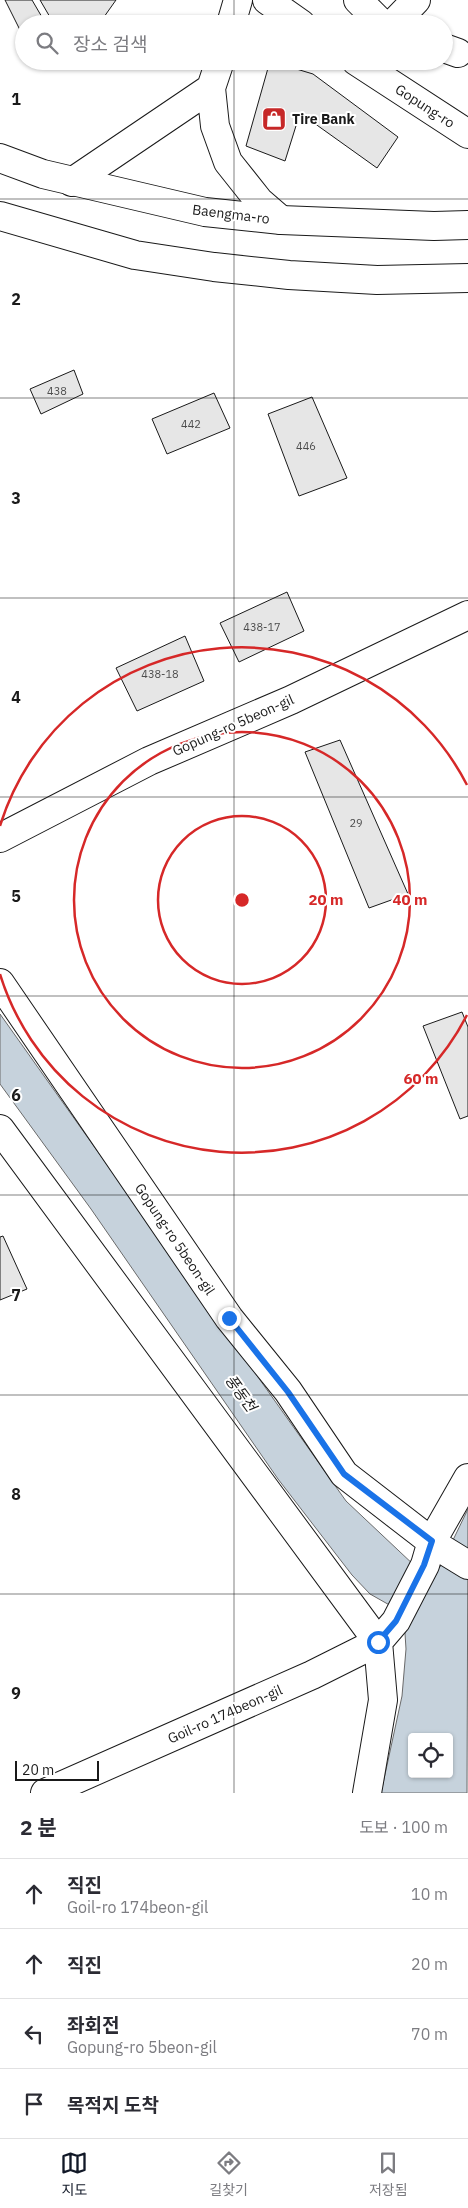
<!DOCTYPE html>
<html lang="ko">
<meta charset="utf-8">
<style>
body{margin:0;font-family:"IBM Plex Sans","Noto Sans KR",sans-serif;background:#f7f7f7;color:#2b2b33}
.controls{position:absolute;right:15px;bottom:15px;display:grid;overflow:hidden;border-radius:5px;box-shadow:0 1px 4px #0004}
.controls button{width:45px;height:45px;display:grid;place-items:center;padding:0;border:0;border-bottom:1px solid #e1e1e2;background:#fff;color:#2b2b33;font:25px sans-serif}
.scale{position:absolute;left:15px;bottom:12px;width:84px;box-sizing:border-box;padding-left:5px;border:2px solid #1a1a1a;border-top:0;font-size:14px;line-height:18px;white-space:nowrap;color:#1a1a1a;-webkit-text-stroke:4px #fff;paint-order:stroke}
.stop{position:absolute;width:15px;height:15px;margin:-11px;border:4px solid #1a73e8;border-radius:50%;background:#fff}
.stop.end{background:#1a73e8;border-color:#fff;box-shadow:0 1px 5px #0008}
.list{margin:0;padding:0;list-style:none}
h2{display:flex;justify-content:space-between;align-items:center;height:65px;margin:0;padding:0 20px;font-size:21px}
h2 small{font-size:16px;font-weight:400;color:#7c7c81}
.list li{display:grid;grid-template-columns:32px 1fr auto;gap:15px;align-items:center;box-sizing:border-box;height:70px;padding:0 20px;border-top:1px solid #e1e1e2}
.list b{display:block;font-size:19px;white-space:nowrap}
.list p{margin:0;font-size:16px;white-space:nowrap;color:#7c7c81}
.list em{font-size:16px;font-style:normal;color:#7c7c81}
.icon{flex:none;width:28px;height:28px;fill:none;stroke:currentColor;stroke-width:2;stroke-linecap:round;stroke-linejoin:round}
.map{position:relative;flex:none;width:468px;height:1793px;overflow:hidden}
.search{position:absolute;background:#fff;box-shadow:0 1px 4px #0004;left:15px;right:15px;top:15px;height:55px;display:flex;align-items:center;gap:12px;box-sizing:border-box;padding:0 18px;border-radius:28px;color:#7c7c81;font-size:19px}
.sheet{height:345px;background:#fff}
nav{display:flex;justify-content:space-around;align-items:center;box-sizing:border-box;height:70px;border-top:1px solid #e1e1e2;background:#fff;font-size:14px;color:#7c7c81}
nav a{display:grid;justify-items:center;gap:2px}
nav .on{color:#111827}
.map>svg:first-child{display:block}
</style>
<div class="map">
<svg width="468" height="1793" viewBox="0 0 468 1793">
<rect width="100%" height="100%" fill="#fff"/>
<path fill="#c6d2dc" stroke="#6a6a6a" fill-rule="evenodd" d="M 0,1014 L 346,1501 L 416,1567 L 428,1571 L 440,1567 L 468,1509 L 467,1793 L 381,1793 L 402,1696 L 406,1649 L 404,1618 L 393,1607 L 370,1594 L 352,1575 L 278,1479 L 91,1209 L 0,1084 ZM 412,1737 L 449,1737 L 449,1774 L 412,1774 Z"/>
<path fill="#e6e6e6" stroke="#1a1a1a" d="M 5,0 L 32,0 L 46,24 L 24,24 L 24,38 Z
M 40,0 L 116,0 L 99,24 L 54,24 Z
M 270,61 L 313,74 L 398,137 L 377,168 L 300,113 L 285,161 L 246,146 Z
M 74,370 L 83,394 L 41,414 L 30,389 Z
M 214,393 L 230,428 L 167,454 L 152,419 Z
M 312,397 L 347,478 L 299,496 L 268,414 Z
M 287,592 L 304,631 L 239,662 L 220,623 Z
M 185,636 L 204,681 L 137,711 L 116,668 Z
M 340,740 L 408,894 L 369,908 L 305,752 Z
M 462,1012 L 468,1027 L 468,1116 L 460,1119 L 423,1026 Z
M 3,1236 L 27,1289 L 0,1300 L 0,1237 Z"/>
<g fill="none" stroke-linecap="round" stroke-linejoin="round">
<defs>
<path id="minor" d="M 267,0 L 301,24
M 358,0 L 382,24
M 231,24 L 238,0
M 393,24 L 416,0
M 444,48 L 458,53
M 220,61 L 211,88 L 215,126 L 228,162 L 259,201 L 281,220
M 356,61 L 468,134
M 72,182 L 211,88
M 0,838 L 149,761 L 291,700 L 468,615
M 0,983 L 229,1318 L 288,1391 L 344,1474 L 437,1546 L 468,1565
M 0,1129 L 378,1642
M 45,1793 L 312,1675 L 378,1642 L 396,1621 L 425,1565 L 432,1541 L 468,1478
M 367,1793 L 383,1700 L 378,1642"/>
<path id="major" d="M 0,158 L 43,174 L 205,212 L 281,220 L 434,226 L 468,225
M 0,216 L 135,255 L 214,267 L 289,275 L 377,280 L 468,278"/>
</defs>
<use href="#minor" stroke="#1a1a1a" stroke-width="30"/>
<use href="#major" stroke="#1a1a1a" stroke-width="30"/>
<use href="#minor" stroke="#fff" stroke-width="28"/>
<use href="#major" stroke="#fff" stroke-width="28"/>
</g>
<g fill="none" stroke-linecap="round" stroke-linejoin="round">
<path stroke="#1a73e8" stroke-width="6" d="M 229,1318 L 288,1392 L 344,1474 L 432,1541 L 424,1565 L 396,1621 L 378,1642"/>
</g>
<path fill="none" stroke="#1a1a1a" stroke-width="1" stroke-opacity="0.55" d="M 234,0 L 234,24M 234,61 L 234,1793M 0,199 L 468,199M 0,398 L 468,398M 0,598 L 468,598M 0,797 L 468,797M 0,996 L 468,996M 0,1195 L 468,1195M 0,1395 L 468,1395M 0,1594 L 468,1594"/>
<g fill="none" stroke="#d62828" stroke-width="2.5">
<circle cx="242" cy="900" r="84"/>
<circle cx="242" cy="900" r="168"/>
<path d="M467 1015A253 253 0 0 1 0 974M0 826A253 253 0 0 1 467 785"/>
</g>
<defs>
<symbol id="shop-square" viewBox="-11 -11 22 22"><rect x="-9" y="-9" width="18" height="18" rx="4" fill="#c62828" stroke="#fff"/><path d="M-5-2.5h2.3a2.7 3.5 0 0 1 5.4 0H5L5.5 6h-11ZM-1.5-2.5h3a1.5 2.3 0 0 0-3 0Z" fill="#fff"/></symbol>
</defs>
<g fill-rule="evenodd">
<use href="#shop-square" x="260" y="105" width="28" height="28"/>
</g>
<g text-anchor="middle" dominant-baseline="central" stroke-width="4" stroke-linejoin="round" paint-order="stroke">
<g font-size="11" fill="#4d4d4d">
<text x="57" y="391">438</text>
<text x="191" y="424">442</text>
<text x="306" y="446">446</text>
<text x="262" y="627">438-17</text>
<text x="160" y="674">438-18</text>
<text x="356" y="823">29</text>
</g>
<g font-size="14" fill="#1a1a1a" stroke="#fff">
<text transform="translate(425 106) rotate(33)">Gopung-ro</text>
<text transform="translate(231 214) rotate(7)">Baengma-ro</text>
<text transform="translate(233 725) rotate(-24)">Gopung-ro 5beon-gil</text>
<text transform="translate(175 1239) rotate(56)">Gopung-ro 5beon-gil</text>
<text transform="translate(225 1714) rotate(-24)">Goil-ro 174beon-gil</text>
</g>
<g font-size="14" font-weight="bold" fill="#1a1a1a" stroke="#fff" text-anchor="start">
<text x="292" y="119">Tire Bank</text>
</g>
<g font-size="15" font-style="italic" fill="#1a1a1a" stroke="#fff">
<text transform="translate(241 1393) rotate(54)">풍동천</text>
</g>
</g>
<g font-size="16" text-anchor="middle" font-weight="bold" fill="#1a1a1a" stroke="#fff" stroke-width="4" stroke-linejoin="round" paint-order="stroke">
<text x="16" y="105">1</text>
<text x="16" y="305">2</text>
<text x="16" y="504">3</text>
<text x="16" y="703">4</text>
<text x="16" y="902">5</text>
<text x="16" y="1101">6</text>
<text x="16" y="1301">7</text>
<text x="16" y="1500">8</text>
<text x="16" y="1699">9</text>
</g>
<circle cx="242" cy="900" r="8" fill="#d62828" stroke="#fff" stroke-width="2.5"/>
<g font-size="15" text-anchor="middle" font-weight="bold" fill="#d62828" stroke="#fff" stroke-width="4" stroke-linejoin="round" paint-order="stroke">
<text x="326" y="905">20 m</text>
<text x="410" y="905">40 m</text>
<text x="421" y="1084">60 m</text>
</g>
</svg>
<div class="controls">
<button><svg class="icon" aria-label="locate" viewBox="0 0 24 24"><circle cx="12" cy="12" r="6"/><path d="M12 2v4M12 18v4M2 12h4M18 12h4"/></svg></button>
</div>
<div class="scale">20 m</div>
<div class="stop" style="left:378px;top:1642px"></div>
<div class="stop end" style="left:229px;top:1318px"></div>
<div class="search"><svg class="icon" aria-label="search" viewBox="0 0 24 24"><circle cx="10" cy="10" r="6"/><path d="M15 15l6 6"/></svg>장소 검색</div>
</div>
<section class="sheet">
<h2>2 분<small>도보 · 100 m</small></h2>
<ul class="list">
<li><svg class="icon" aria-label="ahead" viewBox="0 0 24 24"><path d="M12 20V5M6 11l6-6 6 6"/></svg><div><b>직진</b><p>Goil-ro 174beon-gil</p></div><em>10 m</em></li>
<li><svg class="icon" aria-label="ahead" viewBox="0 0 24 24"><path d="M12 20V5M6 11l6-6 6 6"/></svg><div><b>직진</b></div><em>20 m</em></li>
<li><svg class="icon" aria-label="left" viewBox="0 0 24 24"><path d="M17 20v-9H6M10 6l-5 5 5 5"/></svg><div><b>좌회전</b><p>Gopung-ro 5beon-gil</p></div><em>70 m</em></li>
<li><svg class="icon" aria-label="arrive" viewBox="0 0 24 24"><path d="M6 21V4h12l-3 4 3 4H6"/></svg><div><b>목적지 도착</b></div></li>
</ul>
</section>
<nav>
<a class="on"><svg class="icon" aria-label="map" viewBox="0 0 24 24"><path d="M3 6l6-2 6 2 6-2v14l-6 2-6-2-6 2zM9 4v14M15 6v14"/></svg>지도</a>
<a><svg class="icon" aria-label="directions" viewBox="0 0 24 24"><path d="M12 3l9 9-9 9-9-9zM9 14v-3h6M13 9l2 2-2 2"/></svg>길찾기</a>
<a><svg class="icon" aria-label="saved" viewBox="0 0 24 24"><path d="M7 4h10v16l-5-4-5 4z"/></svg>저장됨</a>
</nav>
